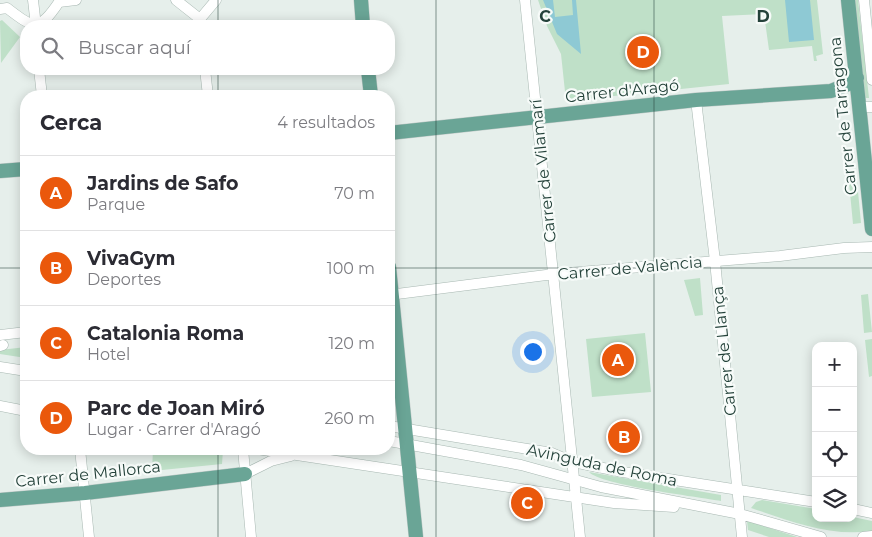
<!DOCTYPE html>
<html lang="es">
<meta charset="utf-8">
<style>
body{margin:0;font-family:Montserrat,sans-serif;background:#f7f7f7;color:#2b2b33}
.controls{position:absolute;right:15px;bottom:15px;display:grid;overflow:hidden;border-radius:10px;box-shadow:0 2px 12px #0003}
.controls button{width:45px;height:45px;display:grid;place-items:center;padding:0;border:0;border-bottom:1px solid #e1e1e2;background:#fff;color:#2b2b33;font:25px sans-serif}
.you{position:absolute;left:532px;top:351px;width:18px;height:18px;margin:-12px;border:4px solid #fff;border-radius:50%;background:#1a73e8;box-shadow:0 0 0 8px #1a73e833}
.badge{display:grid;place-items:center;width:32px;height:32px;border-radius:50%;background:#ea580c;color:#fff;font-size:16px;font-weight:700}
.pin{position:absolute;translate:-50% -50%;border:2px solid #fff;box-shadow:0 1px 5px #0006}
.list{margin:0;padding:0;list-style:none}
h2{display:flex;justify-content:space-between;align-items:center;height:65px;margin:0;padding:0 20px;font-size:21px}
h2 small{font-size:16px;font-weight:400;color:#7c7c81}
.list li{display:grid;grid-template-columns:32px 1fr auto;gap:15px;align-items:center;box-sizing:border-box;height:75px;padding:0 20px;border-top:1px solid #e1e1e2}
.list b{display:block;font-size:19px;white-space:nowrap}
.list p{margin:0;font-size:16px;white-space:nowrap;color:#7c7c81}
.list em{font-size:16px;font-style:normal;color:#7c7c81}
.icon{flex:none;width:28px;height:28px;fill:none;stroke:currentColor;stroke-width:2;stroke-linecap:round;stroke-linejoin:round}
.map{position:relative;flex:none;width:872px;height:537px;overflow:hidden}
.search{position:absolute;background:#fff;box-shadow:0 2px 12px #0003;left:20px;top:20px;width:375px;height:55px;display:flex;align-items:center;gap:12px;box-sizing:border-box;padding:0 18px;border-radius:20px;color:#7c7c81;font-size:19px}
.panel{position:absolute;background:#fff;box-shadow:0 2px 12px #0003;left:20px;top:90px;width:375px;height:365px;border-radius:20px}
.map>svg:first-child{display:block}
</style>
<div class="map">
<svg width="872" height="537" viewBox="0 0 872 537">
<rect width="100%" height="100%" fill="#e6efeb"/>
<path fill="#bfe0c8" d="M 538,0 L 817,0 L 823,54 L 816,56 L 817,61 L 814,61 L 812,46 L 769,50 L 764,14 L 722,16 L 729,84 L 566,101 L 561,54 L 547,26 Z
M 855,0 L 858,0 L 869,98 L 865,98 Z
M 2,20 L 20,37 L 1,63 L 0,21 Z
M 857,181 L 861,223 L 853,224 L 849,182 Z
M 700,278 L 703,315 L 695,316 L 684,280 Z
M 868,294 L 872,332 L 864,333 L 861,295 Z
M 645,333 L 651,392 L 592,397 L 586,339 Z
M 872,339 L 872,376 L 869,377 L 865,340 Z
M 26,347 L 26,358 L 0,354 L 0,350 Z
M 153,449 L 223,450 L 222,464 L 152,471 Z
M 589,472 L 721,495 L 721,501 C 699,497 600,485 589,472 Z
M 762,500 L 816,509 L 816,518 L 853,517 L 872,521 L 872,531 C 829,537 791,521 751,508 L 756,502 Z
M 747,521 L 748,521 L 797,537 L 769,537 L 748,530 Z"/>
<path fill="#8ec9d4" d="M 543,0 L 553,0 L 555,17 L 573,15 L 572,0 L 576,0 L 581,54 L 557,34 Z
M 785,0 L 810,0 L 814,40 L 789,42 Z"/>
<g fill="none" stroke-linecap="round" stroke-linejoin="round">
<defs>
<path id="minor" d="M 33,0 L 36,26
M 176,0 L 200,19 L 201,26
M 525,0 L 580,537
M 864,0 L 872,80
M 59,2 L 76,0
M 0,9 L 7,8 C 34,29 39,32 59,2
M 200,19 L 216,0
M 39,69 L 42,96
M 205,69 L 208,96
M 696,100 L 715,261 L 742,537
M 860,107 L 872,107
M 389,295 L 554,274 L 780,256 L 844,248 L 872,247
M 0,335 L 26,332
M 0,346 L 3,345
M 0,367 L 26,371
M 0,406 L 26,411
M 389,426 L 552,453 L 573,462 L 623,472 L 816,502
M 389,441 L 521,465 L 601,487 L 740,514 L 821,537
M 80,449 L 89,537
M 243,449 L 251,537
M 257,449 L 614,503 L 674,507
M 245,474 L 271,461 L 291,456
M 853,509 L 872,513
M 863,537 L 872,536"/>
<path id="major" d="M 361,0 L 363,26
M 848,0 L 872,229
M 368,69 L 371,96
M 389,133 L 696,100 L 831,91 L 848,84 L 857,78
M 0,171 L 26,169
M 389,267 L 416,537
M 0,500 L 85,493 L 245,474"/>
</defs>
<use href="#minor" stroke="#a8b8b2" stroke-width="11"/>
<use href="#major" stroke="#c2cac8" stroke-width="15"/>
<use href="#minor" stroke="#fff" stroke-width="10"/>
<use href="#major" stroke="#6aa596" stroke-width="14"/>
</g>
<path fill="none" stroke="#24423a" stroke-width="1" stroke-opacity="0.55" d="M 218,0 L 218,26M 436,0 L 436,537M 654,0 L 654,537M 218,69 L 218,96M 0,268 L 26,268M 389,268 L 872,268M 218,449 L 218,537"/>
<g text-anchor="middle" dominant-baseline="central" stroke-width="4.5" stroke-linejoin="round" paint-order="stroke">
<g font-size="16" fill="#24423a" stroke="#f7fbf9">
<text transform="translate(622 91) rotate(-6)">Carrer d'Aragó</text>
<text transform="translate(843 116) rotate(-96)">Carrer de Tarragona</text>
<text transform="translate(543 171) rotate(-96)">Carrer de Vilamarí</text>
<text transform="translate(630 268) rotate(-5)">Carrer de València</text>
<text transform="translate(724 351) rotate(-96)">Carrer de Llança</text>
<text transform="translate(602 465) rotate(12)">Avinguda de Roma</text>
<text transform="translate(88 474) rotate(-6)">Carrer de Mallorca</text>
</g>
</g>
<g font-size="16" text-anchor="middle" font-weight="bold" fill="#24423a" stroke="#f7fbf9" stroke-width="4.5" stroke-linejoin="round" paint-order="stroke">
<text x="545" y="22">C</text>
<text x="763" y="22">D</text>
</g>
</svg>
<div class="controls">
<button>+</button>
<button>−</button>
<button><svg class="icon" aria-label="locate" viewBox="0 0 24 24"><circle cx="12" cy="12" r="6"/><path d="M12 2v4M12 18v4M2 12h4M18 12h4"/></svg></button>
<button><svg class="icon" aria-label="layers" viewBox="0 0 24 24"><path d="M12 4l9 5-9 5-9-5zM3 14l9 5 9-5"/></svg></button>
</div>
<div class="you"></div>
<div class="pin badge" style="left:618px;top:360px">A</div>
<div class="pin badge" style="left:624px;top:437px">B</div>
<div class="pin badge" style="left:527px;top:503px">C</div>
<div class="pin badge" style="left:643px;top:52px">D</div>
<div class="search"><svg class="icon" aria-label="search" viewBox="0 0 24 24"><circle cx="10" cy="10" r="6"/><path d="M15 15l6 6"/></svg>Buscar aquí</div>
<section class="panel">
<h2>Cerca<small>4 resultados</small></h2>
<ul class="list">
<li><span class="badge">A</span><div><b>Jardins de Safo</b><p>Parque</p></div><em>70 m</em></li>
<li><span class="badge">B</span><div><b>VivaGym</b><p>Deportes</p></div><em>100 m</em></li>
<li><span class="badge">C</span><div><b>Catalonia Roma</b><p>Hotel</p></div><em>120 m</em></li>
<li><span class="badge">D</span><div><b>Parc de Joan Miró</b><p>Lugar · Carrer d'Aragó</p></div><em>260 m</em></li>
</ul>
</section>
</div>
